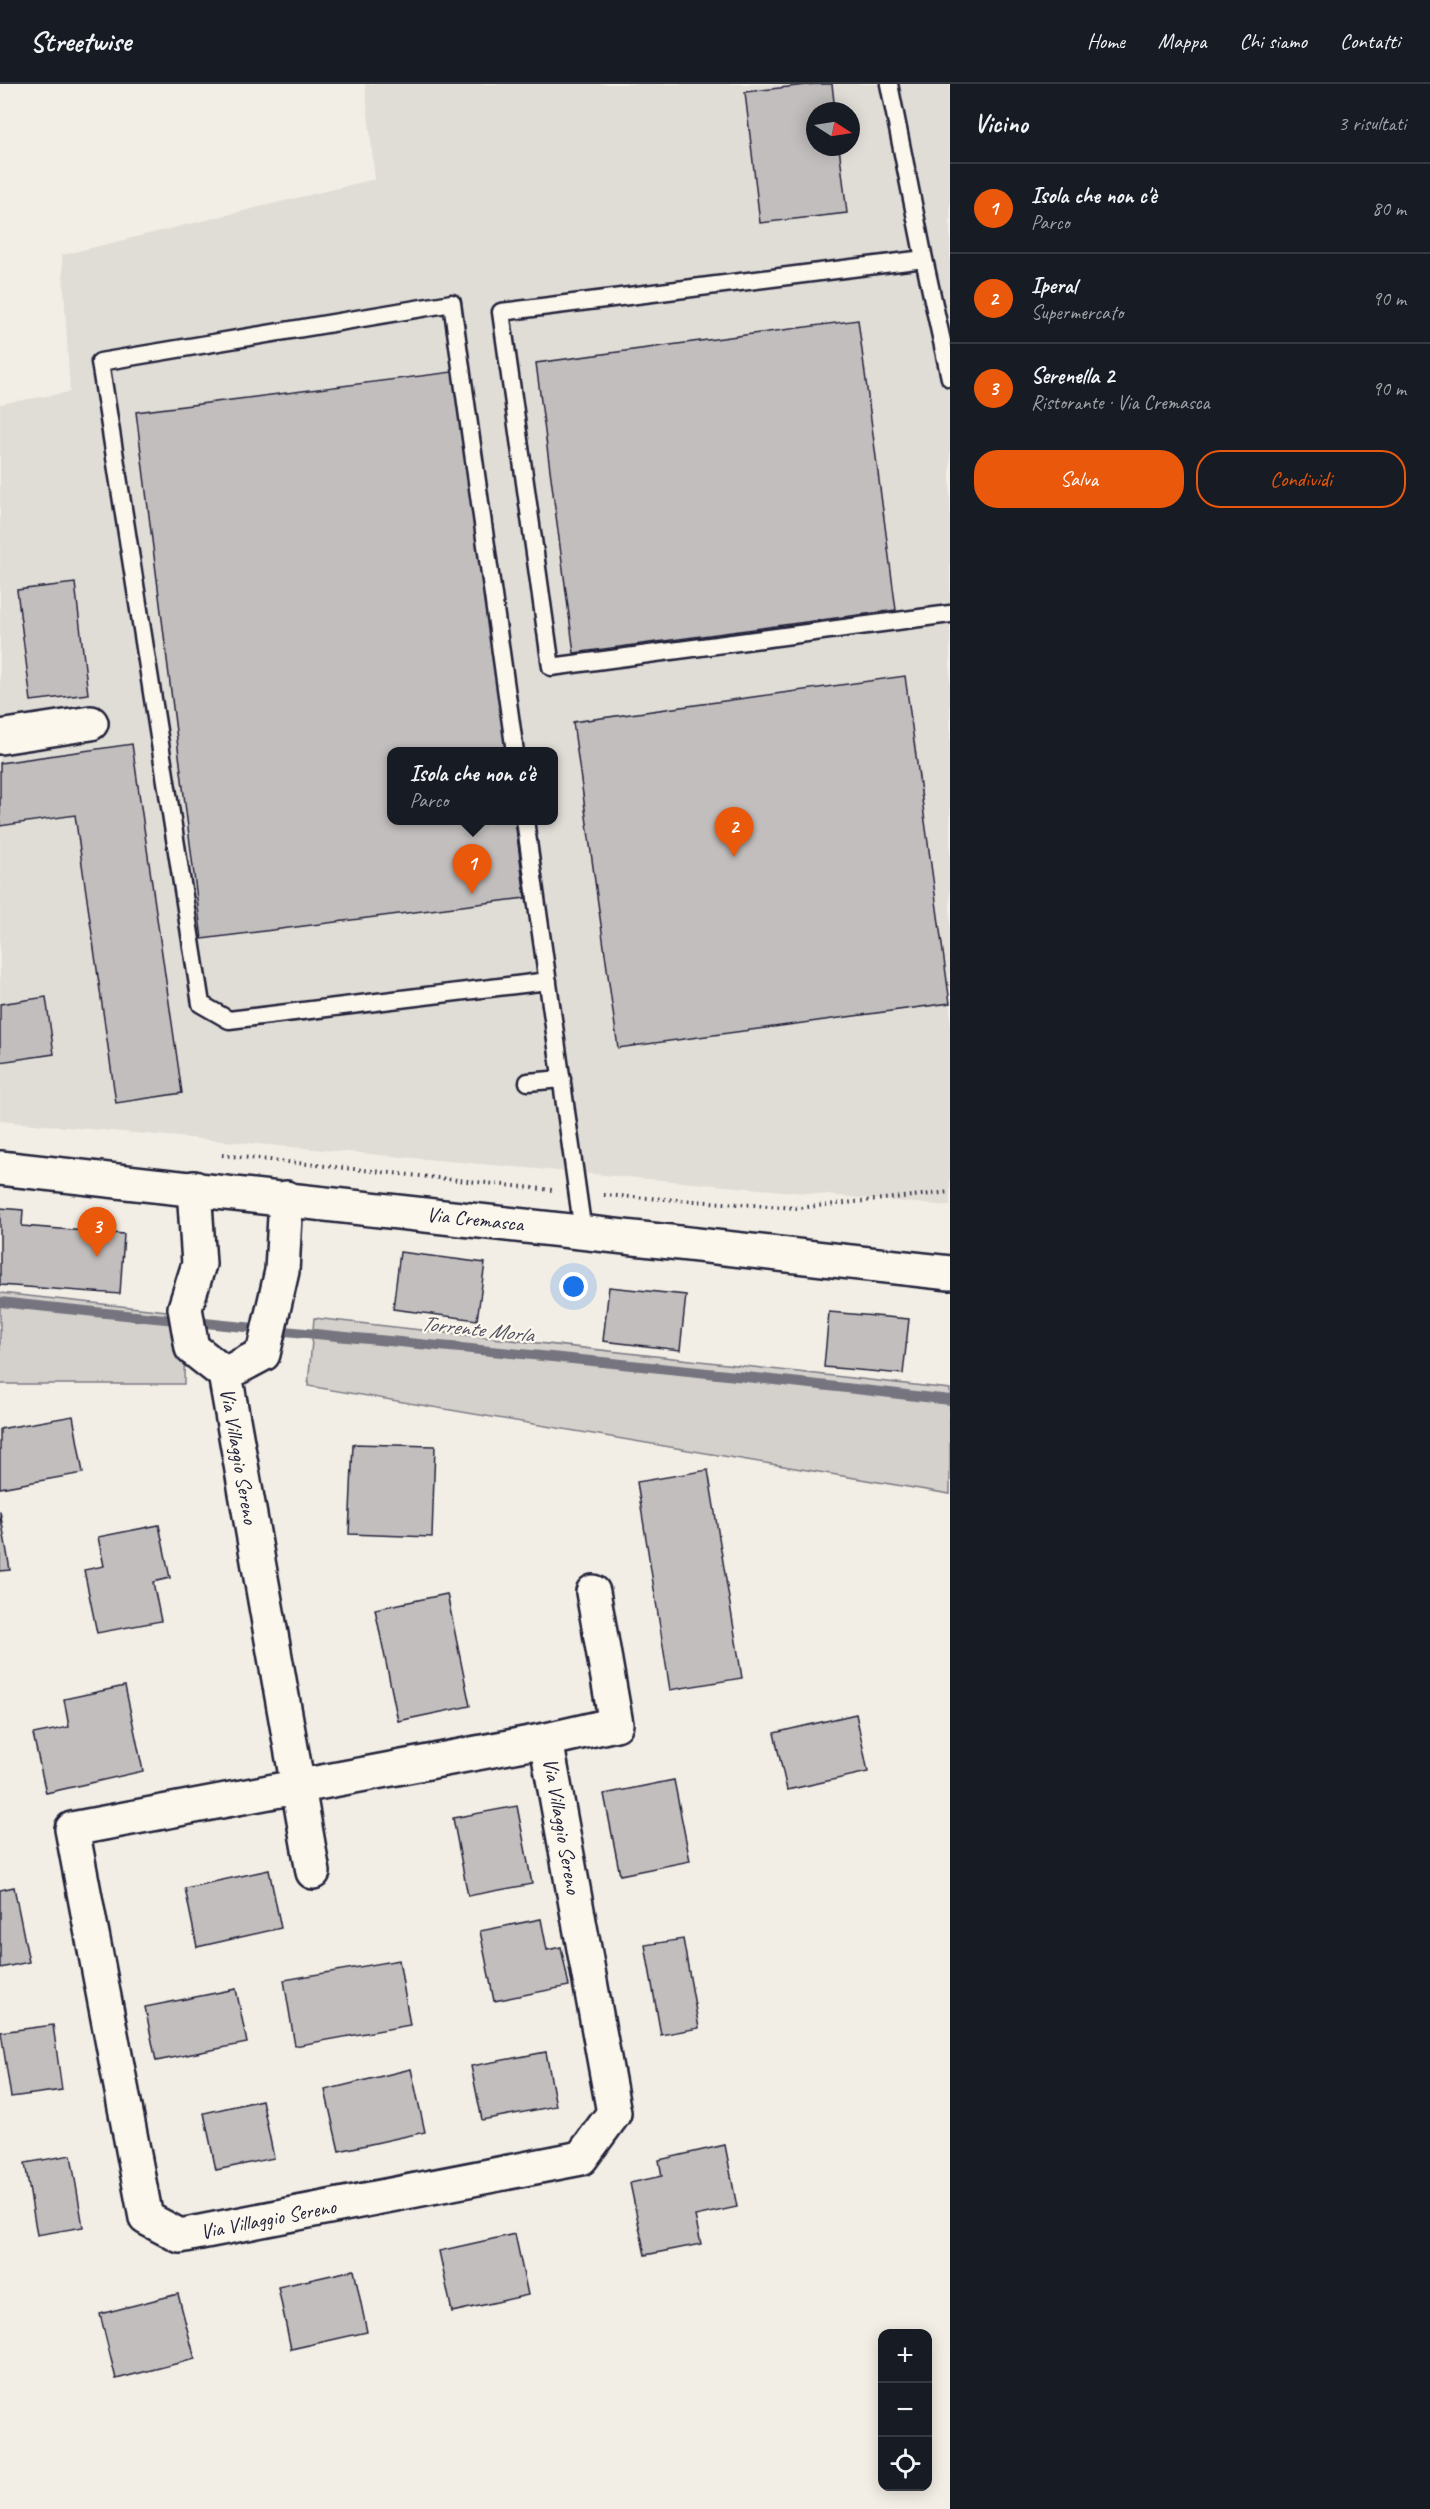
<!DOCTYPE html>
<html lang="it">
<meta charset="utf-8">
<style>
body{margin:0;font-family:Caveat,sans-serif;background:#242831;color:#f1f3f6}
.controls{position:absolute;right:18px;bottom:18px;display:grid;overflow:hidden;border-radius:12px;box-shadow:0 3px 15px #0003}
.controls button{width:54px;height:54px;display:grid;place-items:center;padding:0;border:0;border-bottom:2px solid #363941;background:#171b24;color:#f1f3f6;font:30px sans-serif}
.compass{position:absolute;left:806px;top:18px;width:54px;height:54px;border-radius:50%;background:#171b24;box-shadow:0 3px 15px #0003;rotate:102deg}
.you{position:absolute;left:574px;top:1203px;width:21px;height:21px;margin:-15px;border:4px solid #fff;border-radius:50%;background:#1a73e8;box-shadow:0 0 0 9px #1a73e833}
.badge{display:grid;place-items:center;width:39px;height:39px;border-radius:50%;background:#ea580c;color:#fff;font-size:20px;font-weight:700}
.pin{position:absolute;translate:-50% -50px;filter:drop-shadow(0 2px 3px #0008)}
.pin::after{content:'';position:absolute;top:32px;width:21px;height:18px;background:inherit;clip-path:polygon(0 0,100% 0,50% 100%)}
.popup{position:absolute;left:387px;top:663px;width:171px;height:78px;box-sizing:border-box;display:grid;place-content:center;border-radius:12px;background:#171b24;filter:drop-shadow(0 2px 4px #0005);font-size:20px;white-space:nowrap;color:#9ea1a6}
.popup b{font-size:22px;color:#f1f3f6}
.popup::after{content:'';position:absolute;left:50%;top:100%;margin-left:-12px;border:12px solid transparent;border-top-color:#171b24}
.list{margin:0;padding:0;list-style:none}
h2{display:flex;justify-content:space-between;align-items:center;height:78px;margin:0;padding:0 24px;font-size:26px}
h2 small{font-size:20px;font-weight:400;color:#9ea1a6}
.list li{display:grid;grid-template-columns:39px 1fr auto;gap:18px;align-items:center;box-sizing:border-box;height:90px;padding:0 24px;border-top:2px solid #363941}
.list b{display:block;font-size:22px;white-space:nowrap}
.list p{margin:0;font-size:20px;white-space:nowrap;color:#9ea1a6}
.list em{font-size:20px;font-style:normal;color:#9ea1a6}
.actions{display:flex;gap:12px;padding:18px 24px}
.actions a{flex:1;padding:14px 0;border:2px solid #ea580c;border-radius:24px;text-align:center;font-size:21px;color:#ea580c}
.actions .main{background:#ea580c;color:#fff}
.icon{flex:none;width:33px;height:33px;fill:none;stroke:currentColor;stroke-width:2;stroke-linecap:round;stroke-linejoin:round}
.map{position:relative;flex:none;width:950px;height:2425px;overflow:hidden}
header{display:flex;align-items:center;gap:36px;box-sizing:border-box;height:84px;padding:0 30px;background:#171b24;border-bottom:2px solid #363941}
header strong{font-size:28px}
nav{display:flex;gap:33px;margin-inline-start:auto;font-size:21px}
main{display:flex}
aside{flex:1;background:#171b24}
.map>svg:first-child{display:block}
</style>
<header>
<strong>Streetwise</strong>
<nav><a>Home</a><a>Mappa</a><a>Chi siamo</a><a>Contatti</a></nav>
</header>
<main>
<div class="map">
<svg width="950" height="2425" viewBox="0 0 950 2425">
<rect width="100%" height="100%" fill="#f2eee5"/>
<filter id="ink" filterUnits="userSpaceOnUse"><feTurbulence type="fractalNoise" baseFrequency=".0167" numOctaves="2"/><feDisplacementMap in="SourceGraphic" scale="12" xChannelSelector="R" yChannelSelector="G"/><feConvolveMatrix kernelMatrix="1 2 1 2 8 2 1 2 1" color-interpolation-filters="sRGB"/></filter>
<g filter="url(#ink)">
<path fill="#e0dcd6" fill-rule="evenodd" d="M 365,0 L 950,0 L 950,1122 L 0,1037 L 0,320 L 70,308 L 62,171 L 375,95 ZM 815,27 L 851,27 L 851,63 L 815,63 ZM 391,668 L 553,668 L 553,736 L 391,736 Z"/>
<path fill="#d4d1cc" stroke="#7b7a84" stroke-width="1.5" d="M 0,1209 L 185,1229 L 184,1300 L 0,1300 Z
M 314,1234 L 950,1305 L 950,1410 L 308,1302 Z"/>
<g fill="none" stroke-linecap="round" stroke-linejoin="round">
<path stroke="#76747f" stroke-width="10" d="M 0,1218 C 317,1252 634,1278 950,1316"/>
</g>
<path fill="#c2bebe" stroke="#22223b" stroke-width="1.5" d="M 815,0 L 832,0 L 835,27 L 815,27 L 815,63 L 839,63 L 847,129 L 760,139 L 745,8 Z
M 858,236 L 896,526 L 574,569 L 536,279 Z
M 460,287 L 507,668 L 391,668 L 391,736 L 515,736 L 525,814 L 202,855 L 136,328 Z
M 75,499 L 88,610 L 31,617 L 17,506 Z
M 905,592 L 950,919 L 618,964 L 573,638 Z
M 132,660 L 182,1009 L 116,1019 L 75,731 L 0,742 L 0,679 Z
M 46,913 L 54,970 L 0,978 L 0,920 Z
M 0,1124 L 23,1126 L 22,1142 L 124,1150 L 120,1210 L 0,1201 Z
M 400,1168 L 485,1179 L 477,1236 L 393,1225 Z
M 609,1203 L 686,1211 L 680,1266 L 603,1257 Z
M 829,1228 L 909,1235 L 903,1290 L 824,1283 Z
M 73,1332 L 83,1389 L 0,1404 L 0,1345 Z
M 353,1360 L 435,1362 L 432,1453 L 349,1450 Z
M 708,1386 L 742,1594 L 670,1606 L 637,1398 Z
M 0,1427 L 10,1486 L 0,1487 Z
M 159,1441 L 170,1494 L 153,1498 L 161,1537 L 97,1549 L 84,1486 L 104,1482 L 98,1453 Z
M 447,1510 L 470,1622 L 398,1637 L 375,1525 Z
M 125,1602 L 143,1687 L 46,1709 L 33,1650 L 69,1643 L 64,1615 Z
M 856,1630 L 868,1688 L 787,1706 L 774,1649 Z
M 674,1696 L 690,1777 L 620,1791 L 604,1710 Z
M 517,1722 L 532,1800 L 468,1812 L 453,1734 Z
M 269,1786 L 281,1844 L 197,1863 L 185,1804 Z
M 14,1803 L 29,1878 L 0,1884 L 0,1806 Z
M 541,1835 L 547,1866 L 561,1863 L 569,1902 L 494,1917 L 480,1847 Z
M 683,1855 L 699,1944 L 661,1951 L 645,1861 Z
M 399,1876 L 410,1941 L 295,1962 L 284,1896 Z
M 236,1905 L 247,1959 L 156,1977 L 145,1923 Z
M 53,1941 L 62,2006 L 11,2013 L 1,1948 Z
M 546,1968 L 556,2022 L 482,2036 L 471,1982 Z
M 411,1985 L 425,2048 L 339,2067 L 325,2006 Z
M 262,2016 L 274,2074 L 216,2086 L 204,2029 Z
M 725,2061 L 737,2123 L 695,2132 L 701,2160 L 645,2171 L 630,2099 L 662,2092 L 659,2076 Z
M 71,2071 L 83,2143 L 37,2151 L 25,2079 Z
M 515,2150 L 528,2211 L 452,2228 L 439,2167 Z
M 354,2186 L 367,2248 L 291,2265 L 278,2203 Z
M 178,2210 L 195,2275 L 116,2295 L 100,2230 Z"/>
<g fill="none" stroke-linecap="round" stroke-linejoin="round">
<defs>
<path id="service" d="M 889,0 L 924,175
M 950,294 L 924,175 L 501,228 L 551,583 L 950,530
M 515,668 L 452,219 L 100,278 L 201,920 L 229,936 L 548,897
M 525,736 L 583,1148
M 528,998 L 562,995"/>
<path id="minor" d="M 0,653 L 91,639
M 194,1104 L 199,1180 L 185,1224 L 192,1264 L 225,1290 L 263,1270 L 282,1187 L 286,1114
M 225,1290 L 313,1788
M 546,1656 L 614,2029 L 581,2074 L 180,2152 L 146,2134 L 72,1745 L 546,1656 L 616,1640 L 593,1508"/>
<path id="secondary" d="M 0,1084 L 950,1189"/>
</defs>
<use href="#service" stroke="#22223b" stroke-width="21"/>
<use href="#minor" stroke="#22223b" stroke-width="38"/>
<use href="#secondary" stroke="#22223b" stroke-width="38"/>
<path stroke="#22223b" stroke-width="4" stroke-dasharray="1.5 4.5" stroke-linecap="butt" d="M 222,1071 L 552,1106
M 604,1111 L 798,1124 L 950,1108"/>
<use href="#service" stroke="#fbf7ec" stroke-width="16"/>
<use href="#minor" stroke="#fbf7ec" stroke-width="33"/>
<use href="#secondary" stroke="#fbf7ec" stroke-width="33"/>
</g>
</g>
<g text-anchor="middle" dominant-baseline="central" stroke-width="4.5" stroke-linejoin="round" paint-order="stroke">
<g font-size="21" fill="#22223b" stroke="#fbf7ec">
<text transform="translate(475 1135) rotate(6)">Via Cremasca</text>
<text transform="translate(239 1372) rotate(80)">Via Villaggio Sereno</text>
<text transform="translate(562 1742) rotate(80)">Via Villaggio Sereno</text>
<text transform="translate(268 2135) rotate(-11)">Via Villaggio Sereno</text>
</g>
<g font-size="22" font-style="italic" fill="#535263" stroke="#fbf7ec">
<text transform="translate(477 1245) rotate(6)">Torrente Morla</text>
</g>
</g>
</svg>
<div class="controls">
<button>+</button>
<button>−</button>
<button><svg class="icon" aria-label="locate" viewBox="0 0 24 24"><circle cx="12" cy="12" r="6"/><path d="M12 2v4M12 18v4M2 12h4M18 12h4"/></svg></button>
</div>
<svg class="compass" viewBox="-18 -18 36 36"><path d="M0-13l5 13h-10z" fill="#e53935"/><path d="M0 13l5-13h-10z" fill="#9ea1a6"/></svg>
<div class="you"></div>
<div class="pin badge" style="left:472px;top:810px">1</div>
<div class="popup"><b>Isola che non c'è</b>Parco</div>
<div class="pin badge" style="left:734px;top:773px">2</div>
<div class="pin badge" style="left:97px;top:1173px">3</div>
</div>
<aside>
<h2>Vicino<small>3 risultati</small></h2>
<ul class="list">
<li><span class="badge">1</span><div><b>Isola che non c'è</b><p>Parco</p></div><em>80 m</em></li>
<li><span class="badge">2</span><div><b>Iperal</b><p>Supermercato</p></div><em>90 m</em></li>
<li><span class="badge">3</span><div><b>Serenella 2</b><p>Ristorante · Via Cremasca</p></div><em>90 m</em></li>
</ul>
<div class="actions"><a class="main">Salva</a><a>Condividi</a></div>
</aside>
</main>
